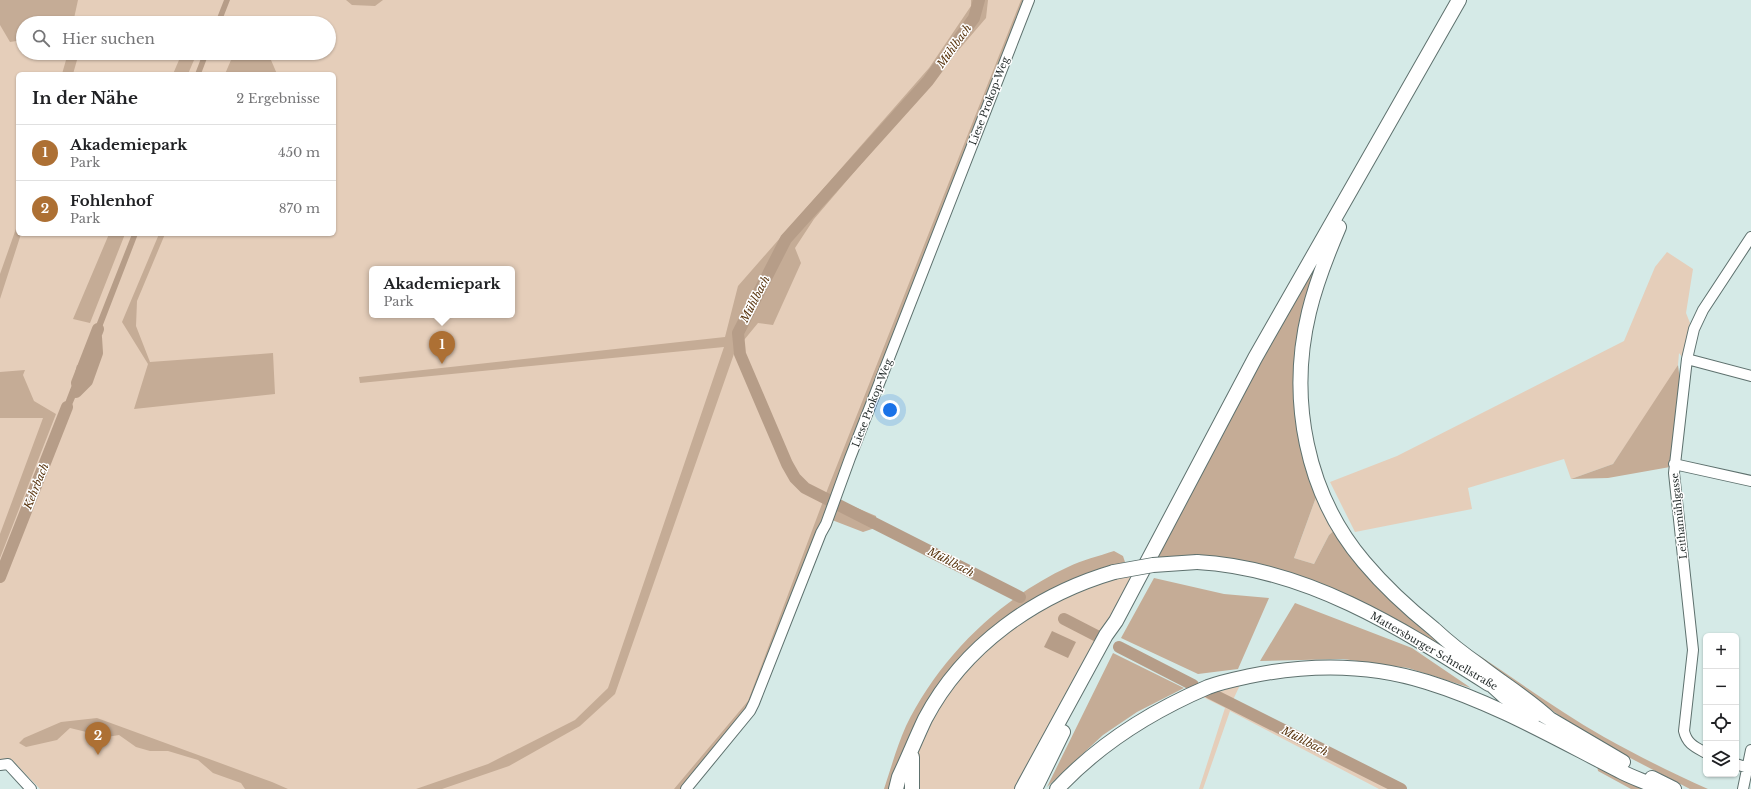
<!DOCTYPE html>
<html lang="de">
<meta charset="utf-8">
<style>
body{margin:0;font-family:"Libre Baskerville",serif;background:#f6f6f6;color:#202124}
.controls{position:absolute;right:12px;bottom:12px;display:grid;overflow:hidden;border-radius:6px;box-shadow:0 1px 3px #0004}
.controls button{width:36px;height:36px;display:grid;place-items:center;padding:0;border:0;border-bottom:1px solid #e0e0e0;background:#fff;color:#202124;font:20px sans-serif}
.you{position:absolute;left:890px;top:410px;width:14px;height:14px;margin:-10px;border:3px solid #fff;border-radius:50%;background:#1a73e8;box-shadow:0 0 0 6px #1a73e833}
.badge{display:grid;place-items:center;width:26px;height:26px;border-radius:50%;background:#ad7034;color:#fff;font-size:13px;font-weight:700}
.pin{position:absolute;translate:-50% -33px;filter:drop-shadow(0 1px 2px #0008)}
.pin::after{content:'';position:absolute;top:21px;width:14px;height:12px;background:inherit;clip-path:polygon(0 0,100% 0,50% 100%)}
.popup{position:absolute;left:369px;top:266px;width:146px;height:52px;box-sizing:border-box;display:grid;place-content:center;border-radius:6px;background:#fff;filter:drop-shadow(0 1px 3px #0005);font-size:13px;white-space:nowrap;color:#757577}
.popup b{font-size:15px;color:#202124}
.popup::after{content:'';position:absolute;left:50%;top:100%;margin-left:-8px;border:8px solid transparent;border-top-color:#fff}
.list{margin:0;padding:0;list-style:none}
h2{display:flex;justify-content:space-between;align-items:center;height:52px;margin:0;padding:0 16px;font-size:17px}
h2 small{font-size:13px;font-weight:400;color:#757577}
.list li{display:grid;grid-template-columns:26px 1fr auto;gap:12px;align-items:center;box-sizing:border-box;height:56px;padding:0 16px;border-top:1px solid #e0e0e0}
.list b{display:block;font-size:15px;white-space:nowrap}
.list p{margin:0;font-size:13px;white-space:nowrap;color:#757577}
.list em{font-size:13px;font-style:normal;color:#757577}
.icon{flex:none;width:22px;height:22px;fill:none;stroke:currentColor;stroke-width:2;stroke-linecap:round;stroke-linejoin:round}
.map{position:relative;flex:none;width:1751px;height:789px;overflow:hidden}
.search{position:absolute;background:#fff;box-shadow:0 1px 3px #0004;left:16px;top:16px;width:320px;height:44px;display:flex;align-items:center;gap:10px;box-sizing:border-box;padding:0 14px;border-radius:22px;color:#757577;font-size:15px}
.panel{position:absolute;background:#fff;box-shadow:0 1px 3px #0004;left:16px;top:72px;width:320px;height:164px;border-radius:6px}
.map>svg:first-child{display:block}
</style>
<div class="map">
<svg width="1751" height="789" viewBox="0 0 1751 789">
<rect width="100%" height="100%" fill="#d5eae7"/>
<path fill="#e5ceba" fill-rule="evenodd" d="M 0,0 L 1025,0 L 750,705 L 681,789 L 40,789 L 11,759 L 0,765 ZM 23,23 L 329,23 L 329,53 L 23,53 ZM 18,74 L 334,74 L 334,234 L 18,234 ZM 372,269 L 512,269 L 512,315 L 372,315 Z
M 1667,252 L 1693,269 L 1686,313 L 1690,323 L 1684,360 L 1679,353 L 1678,365 L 1674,374 L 1613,464 L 1571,479 L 1564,459 L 1468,488 L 1472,509 L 1355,532 L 1330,482 L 1397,456 L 1624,341 L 1655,267 Z
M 1319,489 L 1339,526 L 1329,535 L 1314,564 L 1294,558 Z
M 1141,573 L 1022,789 L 912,789 L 913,747 L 962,668 L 1061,592 Z
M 1240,685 L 1233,700 L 1407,789 L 1379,789 L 1230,711 L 1203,789 L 1199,789 L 1225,708 L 1203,697 Z"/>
<path fill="#c5ac96" d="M 0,0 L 78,0 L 73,23 L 23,23 L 23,40 L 10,42 L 0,25 Z
M 346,0 L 383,0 L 375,6 L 352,5 Z
M 971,0 L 988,0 L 986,18 L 814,219 L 795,248 L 801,263 L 773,325 L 758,323 L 735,351 L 615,694 L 580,726 L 509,766 L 442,789 L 416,789 L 488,764 L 575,720 L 608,688 L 724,347 L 360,383 L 359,377 L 725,337 L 738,286 L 929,68 L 971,6 Z
M 1021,0 L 1025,0 L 750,705 L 681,789 L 674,789 L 748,701 L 828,488 Z
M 68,53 L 79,53 L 73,74 L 62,74 Z
M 182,53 L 197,53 L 188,74 L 173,74 Z
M 234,53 L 268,53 L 277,74 L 225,74 Z
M 18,223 L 18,234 L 21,234 L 0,299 L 0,274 Z
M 109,234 L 125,234 L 90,323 L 73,319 Z
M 159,234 L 165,234 L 137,301 L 136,326 L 150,362 L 273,353 L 275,394 L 134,409 L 148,364 L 122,322 Z
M 1314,255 L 1325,260 L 1299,378 L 1319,489 L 1294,558 L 1314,564 L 1329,535 L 1339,526 L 1364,562 L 1458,649 L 1450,659 L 1336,597 L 1184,556 L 1148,559 Z
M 1678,365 L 1680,380 L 1670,467 L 1608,478 L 1571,479 L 1613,464 Z
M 25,370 L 23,375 L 34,401 L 56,414 L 0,558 L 0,534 L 43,418 L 0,418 L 0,372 Z
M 838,500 L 876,516 L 877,523 L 875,528 L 863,532 L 832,520 Z
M 1114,551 L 1123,556 L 1125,562 L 1072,580 L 1038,596 L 1006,617 L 977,642 L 891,789 L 884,789 C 891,768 897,746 906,726 C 939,658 999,599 1068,567 C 1082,560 1099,556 1114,551 Z
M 1154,578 L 1224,594 L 1269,598 L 1238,669 L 1198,674 L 1121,638 Z
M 1295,603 L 1412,648 L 1471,688 L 1408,668 L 1343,659 L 1260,661 Z
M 1113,653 L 1184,688 L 1137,712 L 1103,735 L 1047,787 Z
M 1477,654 C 1519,682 1560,712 1604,737 C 1638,756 1672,773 1708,789 L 1690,789 L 1609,747 L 1560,716 L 1493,669 Z
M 97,718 L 272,782 L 288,789 L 245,789 L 241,783 L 213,773 L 198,760 L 168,751 L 150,751 L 136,747 L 119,735 L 107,737 L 70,728 L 57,740 L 26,747 L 19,743 L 24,738 L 61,722 Z
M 1597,765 L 1646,789 L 1631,789 L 1598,771 Z"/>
<path fill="#b69d88" d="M 224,0 L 230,0 L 221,23 L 215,23 Z
M 203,53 L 209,53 L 201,74 L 195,74 Z
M 132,234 L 138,234 L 101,330 L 98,338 L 99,344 L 89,343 Z
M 77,365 L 88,370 L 85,379 L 89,383 L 75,398 L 64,424 L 58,421 L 73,382 Z
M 1052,631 L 1076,642 L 1068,658 L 1044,647 Z"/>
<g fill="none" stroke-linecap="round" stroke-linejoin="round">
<path stroke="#b69d88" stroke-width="12" d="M 979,0 L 974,18 L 928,81 L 786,239 L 738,333 L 740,354 L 787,464 L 795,478 L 805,488 L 1020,597
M 77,383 L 98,329
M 76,392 L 87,381 L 97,353 L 96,337
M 0,577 L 67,407
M 1064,619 L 1097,636
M 1119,647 L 1193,685
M 1210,693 L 1401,789"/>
<defs>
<path id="minor" d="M 1687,359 L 1751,376
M 1674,464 L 1751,481
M 1706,753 C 1695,747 1687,744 1684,731 L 1693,650 L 1674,473 L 1687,359 L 1694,329 L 1703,310 L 1751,237
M 1736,764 L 1748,768
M 0,765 L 8,764 L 31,789
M 686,789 L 750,711 L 754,703 L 821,533 L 826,524 L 850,458 L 1029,0
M 1743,789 L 1751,750"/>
<path id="highway" d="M 1339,227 C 1327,255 1316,283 1309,312 C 1288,399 1306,494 1364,562 C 1385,587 1409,609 1434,629 C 1448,642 1463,654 1479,665 C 1503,684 1529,699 1551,720
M 1197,562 C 1306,568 1399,627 1489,684
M 1493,686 L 1505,697 L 1534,716
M 1543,715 L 1623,762
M 1652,778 L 1674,789
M 896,789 L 899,777 C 908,758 916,738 925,719 C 964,645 1036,595 1114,572
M 912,789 L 912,757
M 1022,789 L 1106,635 L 1116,621 L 1255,358 L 1459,0
M 1035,789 L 1063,732
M 1057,789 C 1099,744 1152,711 1208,687 C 1221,682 1236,679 1250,676 C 1308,664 1370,664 1427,682 C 1495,703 1557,739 1620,771 C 1633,778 1647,782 1660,789"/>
</defs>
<use href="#minor" stroke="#5e716e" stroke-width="12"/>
<use href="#highway" stroke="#5e716e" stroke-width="16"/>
<use href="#minor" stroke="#fff" stroke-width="10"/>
<use href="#highway" stroke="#fff" stroke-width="14"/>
<defs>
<path id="highway-bridge" d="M 1114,572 L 1153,565 L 1197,562"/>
</defs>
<use href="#highway-bridge" stroke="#5e716e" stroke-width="16" stroke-linecap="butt"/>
<use href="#highway-bridge" stroke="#fff" stroke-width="14"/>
</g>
<g text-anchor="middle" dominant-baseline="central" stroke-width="3" stroke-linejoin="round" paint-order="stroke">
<g font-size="10" fill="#1f2726" stroke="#fff">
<text transform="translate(989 101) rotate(-69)">Liese Prokop-Weg</text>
<text transform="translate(872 403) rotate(-69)">Liese Prokop-Weg</text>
<text transform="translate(1679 516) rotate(-96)">Leithamühlgasse</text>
<text transform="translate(1434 651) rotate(30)">Mattersburger Schnellstraße</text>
</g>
<g font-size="11" font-style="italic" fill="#5a3610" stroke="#fff">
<text transform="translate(954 46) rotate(-54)">Mühlbach</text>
<text transform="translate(755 299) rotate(-63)">Mühlbach</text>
<text transform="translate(36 486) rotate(-68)">Kehrbach</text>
<text transform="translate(951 562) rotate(27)">Mühlbach</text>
<text transform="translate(1305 741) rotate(27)">Mühlbach</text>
</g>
</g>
</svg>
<div class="controls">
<button>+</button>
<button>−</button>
<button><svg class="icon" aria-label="locate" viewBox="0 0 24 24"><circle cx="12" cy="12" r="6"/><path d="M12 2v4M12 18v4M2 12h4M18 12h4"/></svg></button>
<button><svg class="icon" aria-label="layers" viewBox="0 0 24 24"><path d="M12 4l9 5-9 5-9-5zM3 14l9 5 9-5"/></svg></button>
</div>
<div class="you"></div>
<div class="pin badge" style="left:442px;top:364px">1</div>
<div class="popup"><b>Akademiepark</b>Park</div>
<div class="pin badge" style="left:98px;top:755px">2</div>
<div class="search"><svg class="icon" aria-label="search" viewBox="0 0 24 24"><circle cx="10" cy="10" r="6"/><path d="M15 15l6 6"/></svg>Hier suchen</div>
<section class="panel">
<h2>In der Nähe<small>2 Ergebnisse</small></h2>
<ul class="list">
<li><span class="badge">1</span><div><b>Akademiepark</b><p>Park</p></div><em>450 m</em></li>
<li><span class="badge">2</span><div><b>Fohlenhof</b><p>Park</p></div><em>870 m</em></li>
</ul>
</section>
</div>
